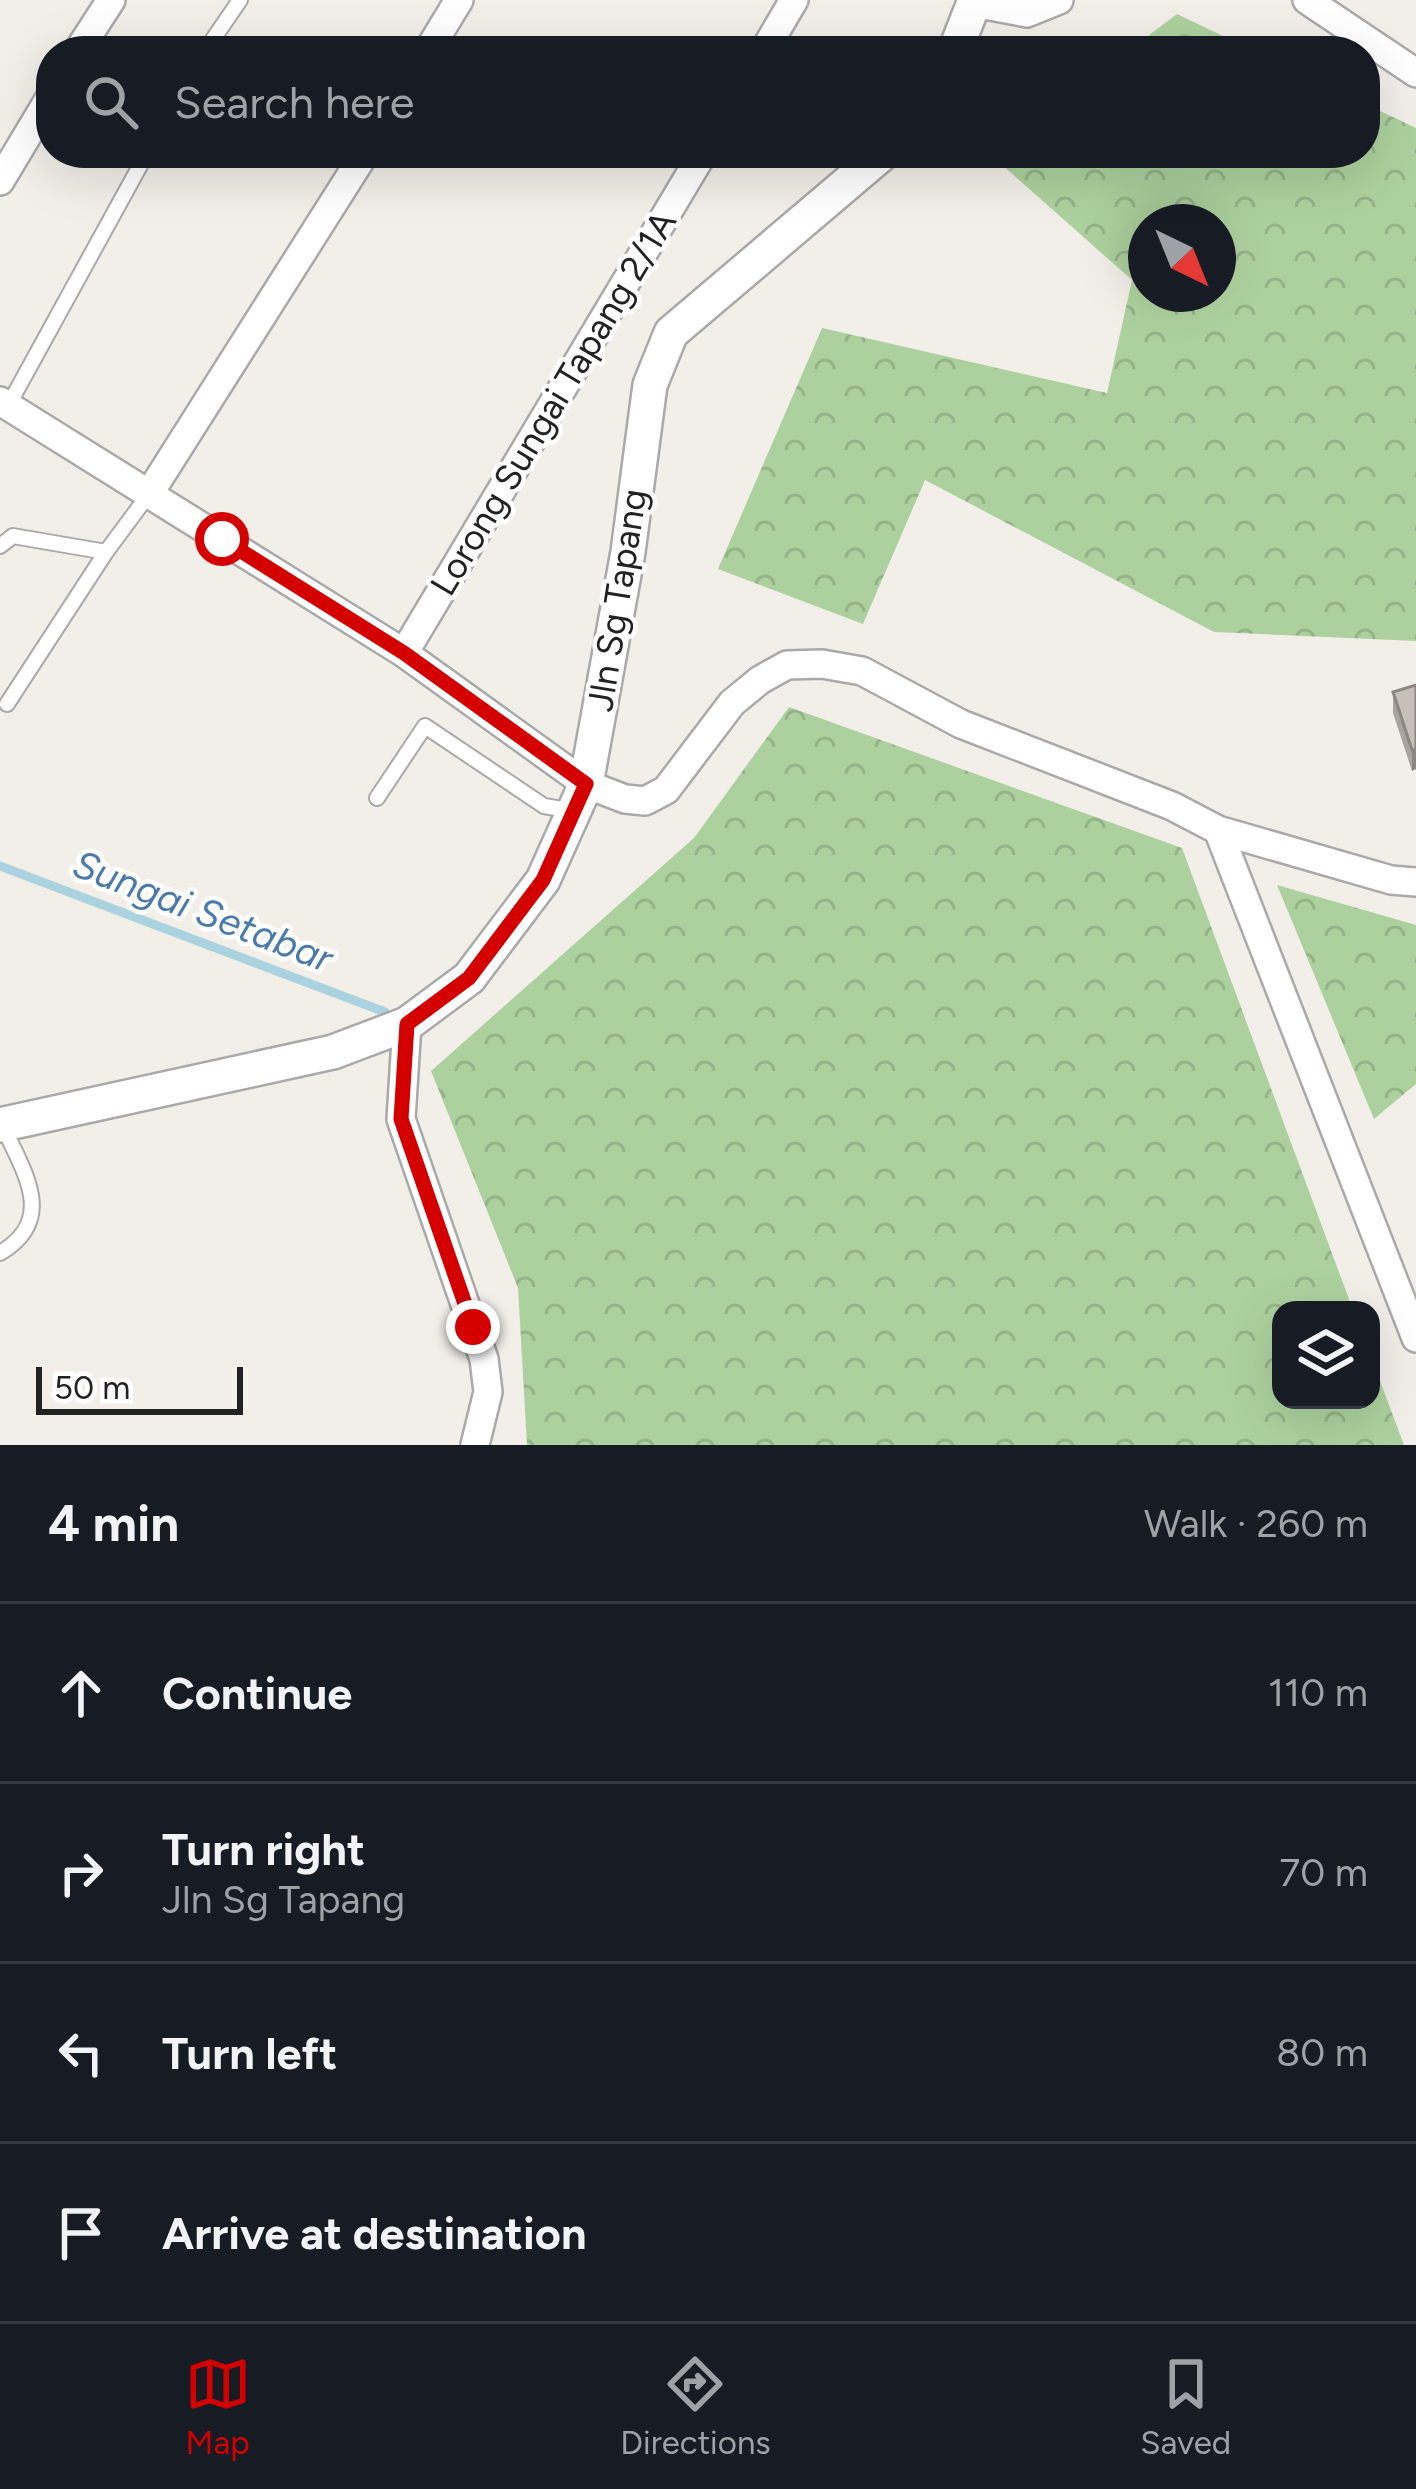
<!DOCTYPE html>
<meta charset="utf-8">
<style>
body{margin:0;font-family:Figtree,sans-serif;background:#20242c;color:#f1f3f6}
.controls{position:absolute;right:36px;bottom:36px;display:grid;overflow:hidden;border-radius:24px;box-shadow:0 12px 48px #0002}
.controls button{width:108px;height:108px;display:grid;place-items:center;padding:0;border:0;border-bottom:3px solid #363941;background:#171b24;color:#f1f3f6;font:60px sans-serif}
.compass{position:absolute;left:1128px;top:204px;width:108px;height:108px;border-radius:50%;background:#171b24;box-shadow:0 12px 48px #0002;rotate:137deg}
.scale{position:absolute;left:36px;bottom:30px;width:207px;box-sizing:border-box;padding-left:12px;border:6px solid #222;border-top:0;font-size:33px;line-height:42px;white-space:nowrap;color:#222;-webkit-text-stroke:9px #fff;paint-order:stroke}
.stop{position:absolute;width:36px;height:36px;margin:-27px;border:9px solid #d40000;border-radius:50%;background:#fff}
.stop.end{background:#d40000;border-color:#fff;box-shadow:0 3px 12px #0008}
.list{margin:0;padding:0;list-style:none}
h2{display:flex;justify-content:space-between;align-items:center;height:156px;margin:0;padding:0 48px;font-size:51px}
h2 small{font-size:39px;font-weight:400;color:#9ea1a6}
.list li{display:grid;grid-template-columns:78px 1fr auto;gap:36px;align-items:center;box-sizing:border-box;height:180px;padding:0 48px;border-top:3px solid #363941}
.list b{display:block;font-size:45px;white-space:nowrap}
.list p{margin:0;font-size:39px;white-space:nowrap;color:#9ea1a6}
.list em{font-size:39px;font-style:normal;color:#9ea1a6}
.icon{flex:none;width:66px;height:66px;fill:none;stroke:currentColor;stroke-width:2;stroke-linecap:round;stroke-linejoin:round}
.map{position:relative;flex:none;width:1416px;height:1445px;overflow:hidden}
.search{position:absolute;background:#171b24;box-shadow:0 12px 48px #0002;left:36px;right:36px;top:36px;height:132px;display:flex;align-items:center;gap:30px;box-sizing:border-box;padding:0 42px;border-radius:48px;color:#9ea1a6;font-size:45px}
.sheet{height:876px;background:#171b24}
nav{display:flex;justify-content:space-around;align-items:center;box-sizing:border-box;height:168px;border-top:3px solid #363941;background:#171b24;font-size:33px;color:#9ea1a6}
nav a{display:grid;justify-items:center;gap:6px}
nav .on{color:#d40000}
.map>svg:first-child{display:block}
</style>
<div class="map">
<svg width="1416" height="1445" viewBox="0 0 1416 1445">
<defs>
<pattern id="forest-crowns" width="20" height="18" patternUnits="userSpaceOnUse" patternTransform="scale(3)"><rect width="20" height="18" fill="#add19e"/><path d="M2 6a3 3 0 1 1 6 0M12 15a3 3 0 1 1 6 0" fill="none" stroke="#95b388"/></pattern>
</defs>
<rect width="100%" height="100%" fill="#f2efe9"/>
<path fill="url(#forest-crowns)" fill-rule="evenodd" d="M 1177,14 L 1254,51 L 1128,51 Z
M 1365,104 L 1416,128 L 1416,641 L 1214,632 L 925,480 L 863,624 L 718,569 L 822,328 L 1107,393 L 1132,280 L 992,156 L 996,153 L 1365,153 ZM 1218,222 L 1218,294 L 1146,294 L 1146,222 Z
M 789,707 L 1182,848 L 1353,1310 L 1281,1310 L 1281,1400 L 1371,1400 L 1371,1357 L 1404,1445 L 527,1445 L 518,1288 L 431,1071 L 694,838 Z
M 1277,885 L 1416,925 L 1416,1084 L 1374,1119 Z"/>
<g fill="none" stroke-linecap="round" stroke-linejoin="round">
<path stroke="#aad3df" stroke-width="9" d="M 0,866 L 385,1012"/>
<defs>
<path id="service" d="M 205,51 L 240,0
M 8,406 L 147,153
M 0,546 L 13,536 L 106,552 L 149,494
M 7,704 L 106,552
M 377,798 L 425,726 L 544,806 L 574,811
M 0,1253 C 58,1219 23,1171 2,1124"/>
<path id="minor" d="M 1307,0 L 1416,73
M 974,3 L 1027,13 L 1059,0
M 78,51 L 111,0
M 428,51 L 459,0
M 764,51 L 794,0
M 0,181 L 51,96
M 0,401 L 404,653 L 586,784 L 625,799 L 645,801 L 666,790 L 732,703 L 760,680 L 787,665 L 822,664 L 862,671 L 961,724 L 1172,806 L 1218,830 L 1391,880 L 1416,882
M 149,494 L 365,153
M 404,653 L 703,153
M 1218,830 L 1416,1338
M 407,1024 L 401,1119 L 484,1359 L 488,1392 L 475,1445"/>
<path id="tertiary" d="M 955,51 L 975,0
M 0,1125 L 333,1052 L 407,1024 L 469,978 L 543,880 L 586,784 L 628,552 L 650,385 L 671,333 L 883,153"/>
</defs>
<use href="#service" stroke="#a9a9a9" stroke-width="18"/>
<use href="#minor" stroke="#a9a9a9" stroke-width="32"/>
<use href="#tertiary" stroke="#a9a9a9" stroke-width="38"/>
<use href="#service" stroke="#fff" stroke-width="14"/>
<use href="#minor" stroke="#fff" stroke-width="27"/>
<use href="#tertiary" stroke="#fff" stroke-width="33"/>
</g>
<path fill="#aba49e" d="M 1416,685 L 1412,771 L 1393,713 L 1393,692 Z"/>
<path fill="#8b8681" d="M 1416,749 L 1416,769 L 1412,771 L 1412,750 Z"/>
<path fill="#c7bfb8" stroke="#8b8681" stroke-width="3" d="M 1416,685 L 1416,749 L 1412,750 L 1393,692 Z"/>
<g fill="none" stroke-linecap="round" stroke-linejoin="round">
<path stroke="#d40000" stroke-width="15" d="M 222,539 L 404,653 L 586,784 L 543,880 L 469,978 L 407,1024 L 401,1119 L 473,1327"/>
</g>
<g text-anchor="middle" dominant-baseline="central" stroke-width="9" stroke-linejoin="round" paint-order="stroke">
<g font-size="36" fill="#222" stroke="#fff">
<text transform="translate(553 403) rotate(-59)">Lorong Sungai Tapang 2/1A</text>
<text transform="translate(617 600) rotate(-81)">Jln Sg Tapang</text>
</g>
<g font-size="39" font-style="italic" fill="#4a7aab" stroke="#fff">
<text transform="translate(203 911) rotate(21)">Sungai Setabar</text>
</g>
</g>
</svg>
<div class="controls">
<button><svg class="icon" aria-label="layers" viewBox="0 0 24 24"><path d="M12 4l9 5-9 5-9-5zM3 14l9 5 9-5"/></svg></button>
</div>
<svg class="compass" viewBox="-18 -18 36 36"><path d="M0-13l5 13h-10z" fill="#e53935"/><path d="M0 13l5-13h-10z" fill="#9ea1a6"/></svg>
<div class="scale">50 m</div>
<div class="stop" style="left:222px;top:539px"></div>
<div class="stop end" style="left:473px;top:1327px"></div>
<div class="search"><svg class="icon" aria-label="search" viewBox="0 0 24 24"><circle cx="10" cy="10" r="6"/><path d="M15 15l6 6"/></svg>Search here</div>
</div>
<section class="sheet">
<h2>4 min<small>Walk · 260 m</small></h2>
<ul class="list">
<li><svg class="icon" aria-label="ahead" viewBox="0 0 24 24"><path d="M12 20V5M6 11l6-6 6 6"/></svg><div><b>Continue</b></div><em>110 m</em></li>
<li><svg class="icon" aria-label="right" viewBox="0 0 24 24"><path d="M7 20v-9h11M14 6l5 5-5 5"/></svg><div><b>Turn right</b><p>Jln Sg Tapang</p></div><em>70 m</em></li>
<li><svg class="icon" aria-label="left" viewBox="0 0 24 24"><path d="M17 20v-9H6M10 6l-5 5 5 5"/></svg><div><b>Turn left</b></div><em>80 m</em></li>
<li><svg class="icon" aria-label="arrive" viewBox="0 0 24 24"><path d="M6 21V4h12l-3 4 3 4H6"/></svg><div><b>Arrive at destination</b></div></li>
</ul>
</section>
<nav>
<a class="on"><svg class="icon" aria-label="map" viewBox="0 0 24 24"><path d="M3 6l6-2 6 2 6-2v14l-6 2-6-2-6 2zM9 4v14M15 6v14"/></svg>Map</a>
<a><svg class="icon" aria-label="directions" viewBox="0 0 24 24"><path d="M12 3l9 9-9 9-9-9zM9 14v-3h6M13 9l2 2-2 2"/></svg>Directions</a>
<a><svg class="icon" aria-label="saved" viewBox="0 0 24 24"><path d="M7 4h10v16l-5-4-5 4z"/></svg>Saved</a>
</nav>
